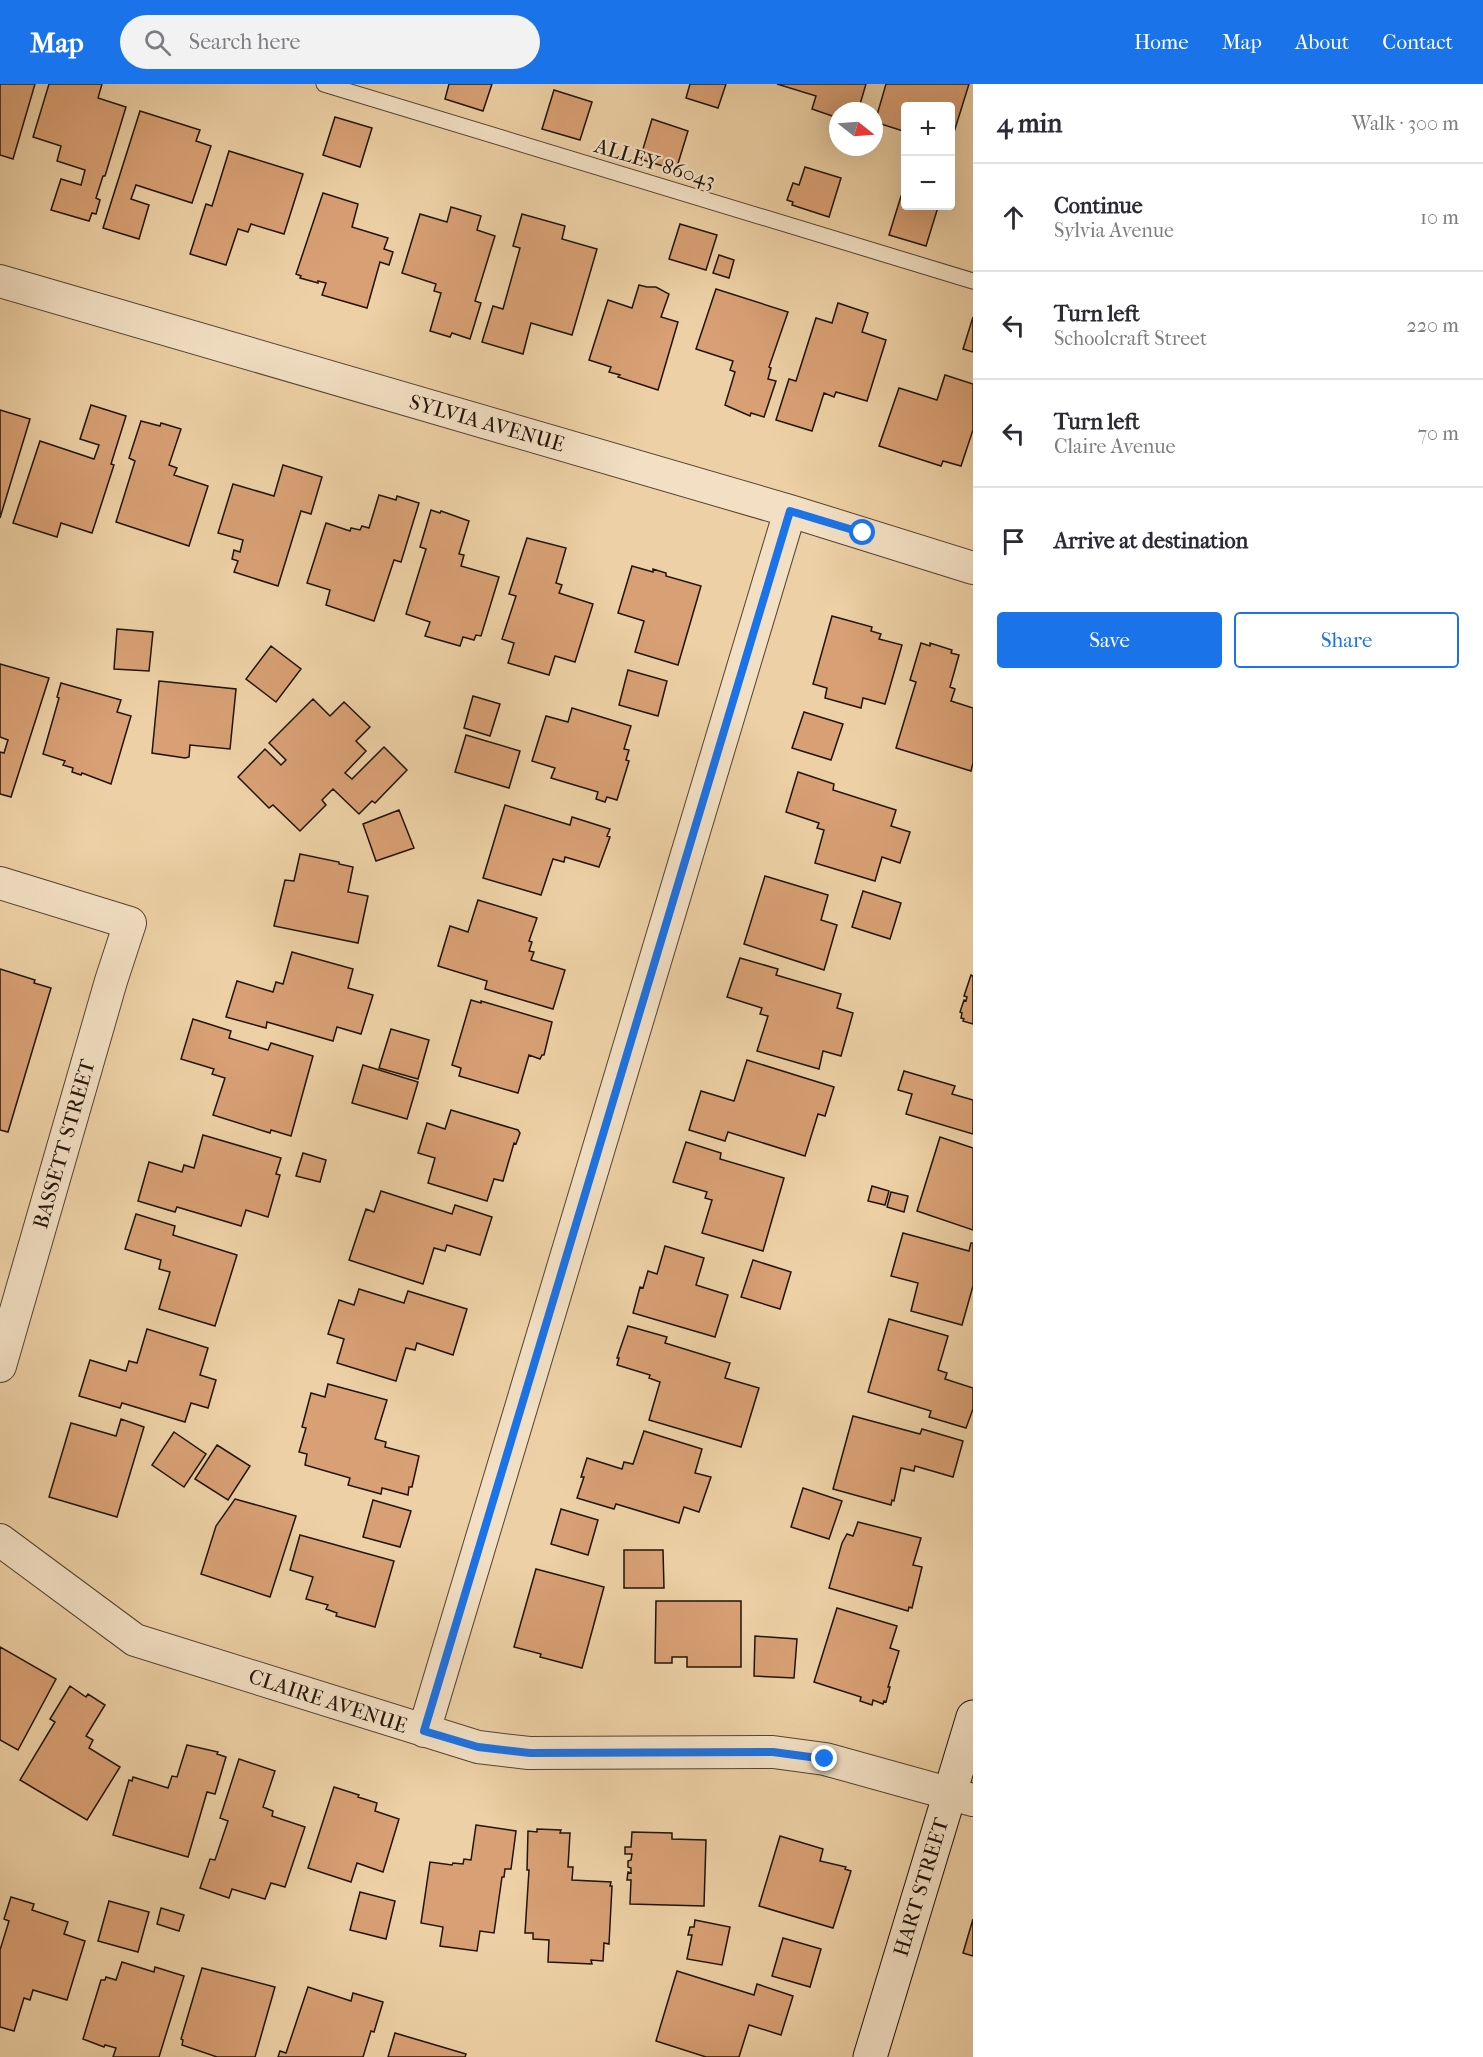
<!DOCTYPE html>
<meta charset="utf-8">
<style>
body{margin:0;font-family:"IM FELL French Canon",serif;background:#f2f2f3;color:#2b2b33}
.controls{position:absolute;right:18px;top:18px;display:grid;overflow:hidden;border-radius:6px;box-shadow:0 6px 24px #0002}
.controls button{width:54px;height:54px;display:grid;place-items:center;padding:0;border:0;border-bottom:2px solid #e1e1e2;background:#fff;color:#2b2b33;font:30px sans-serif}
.compass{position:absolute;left:829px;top:18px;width:54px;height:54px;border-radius:50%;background:#fff;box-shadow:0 6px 24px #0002;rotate:107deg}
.stop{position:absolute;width:18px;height:18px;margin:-14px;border:4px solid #1a73e8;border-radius:50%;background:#fff}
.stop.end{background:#1a73e8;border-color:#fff;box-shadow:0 2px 6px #0008}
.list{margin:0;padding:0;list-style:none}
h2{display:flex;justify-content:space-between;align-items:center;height:78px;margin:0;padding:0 24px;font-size:26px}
h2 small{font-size:20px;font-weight:400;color:#7c7c81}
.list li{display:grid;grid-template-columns:39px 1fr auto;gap:18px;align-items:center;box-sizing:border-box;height:108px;padding:0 24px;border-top:2px solid #e1e1e2}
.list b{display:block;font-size:22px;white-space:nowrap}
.list p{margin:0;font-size:20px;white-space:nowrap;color:#7c7c81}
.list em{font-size:20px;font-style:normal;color:#7c7c81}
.actions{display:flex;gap:12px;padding:18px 24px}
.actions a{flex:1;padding:14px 0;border:2px solid #1a73e8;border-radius:6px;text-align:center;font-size:21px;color:#1a73e8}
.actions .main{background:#1a73e8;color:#fff}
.icon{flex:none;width:33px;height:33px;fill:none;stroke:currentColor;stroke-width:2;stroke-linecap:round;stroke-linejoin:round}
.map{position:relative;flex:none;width:973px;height:1973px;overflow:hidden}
header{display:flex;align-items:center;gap:36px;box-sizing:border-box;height:84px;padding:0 30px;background:#1a73e8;color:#fff}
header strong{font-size:28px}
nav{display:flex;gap:33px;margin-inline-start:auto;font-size:21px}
.search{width:420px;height:54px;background:#f2f2f3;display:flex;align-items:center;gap:15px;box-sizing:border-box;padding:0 21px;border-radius:33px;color:#7c7c81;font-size:22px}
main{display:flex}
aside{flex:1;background:#fff}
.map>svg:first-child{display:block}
</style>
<header>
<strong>Map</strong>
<div class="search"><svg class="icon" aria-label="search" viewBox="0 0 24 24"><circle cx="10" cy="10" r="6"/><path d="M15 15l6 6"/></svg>Search here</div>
<nav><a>Home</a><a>Map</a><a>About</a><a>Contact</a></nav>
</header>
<main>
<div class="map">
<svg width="973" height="1973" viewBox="0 0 973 1973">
<rect width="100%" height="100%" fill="#edd0a5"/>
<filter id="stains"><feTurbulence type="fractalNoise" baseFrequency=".00333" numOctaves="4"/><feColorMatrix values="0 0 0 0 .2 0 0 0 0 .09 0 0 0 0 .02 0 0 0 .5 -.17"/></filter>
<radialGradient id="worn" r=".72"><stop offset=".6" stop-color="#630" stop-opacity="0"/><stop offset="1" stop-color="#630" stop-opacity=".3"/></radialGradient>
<path fill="#d8a074" stroke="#1f140a" stroke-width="1.5" d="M 0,0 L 35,0 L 13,75 L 0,71 Z
M 49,0 L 102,0 L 98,14 L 126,23 L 105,92 L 103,92 L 96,114 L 100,116 L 96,130 L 92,129 L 89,137 L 51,126 L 61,95 L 81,101 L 85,86 L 57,77 L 61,62 L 33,53 Z
M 449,0 L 492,0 L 483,27 L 445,15 Z
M 690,0 L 726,0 L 718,24 L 686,14 Z
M 777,0 L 866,0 L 858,27 L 838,27 L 838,34 L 812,25 L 816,12 Z
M 886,0 L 969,0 L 950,61 L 950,22 L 906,22 L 906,48 L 875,38 Z
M 554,6 L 592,18 L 580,56 L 542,45 Z
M 140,27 L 200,46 L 196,57 L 211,62 L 192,119 L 136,101 L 131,115 L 149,121 L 139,155 L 103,144 Z
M 335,33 L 372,44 L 360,83 L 323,71 Z
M 652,35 L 688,47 L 676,86 L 640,75 Z
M 229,67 L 303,90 L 284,150 L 251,140 L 248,148 L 238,145 L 226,181 L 190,170 L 206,120 L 212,122 Z
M 805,83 L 841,94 L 829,133 L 792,121 L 793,118 L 787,116 L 793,99 L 799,101 Z
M 323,109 L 358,120 L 352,143 L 388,154 L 384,165 L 393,168 L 389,181 L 380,178 L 367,224 L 322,211 L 326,199 L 318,197 L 318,199 L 300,194 L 301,192 L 296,190 Z
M 901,112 L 906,113 L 906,122 L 938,123 L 926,162 L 889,151 Z
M 451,123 L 481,132 L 477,146 L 495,152 L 475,217 L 481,219 L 470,255 L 452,249 L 450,253 L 430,247 L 441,209 L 434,207 L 436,200 L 402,189 L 420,130 L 447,138 Z
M 522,130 L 565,142 L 562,155 L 597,165 L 572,251 L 531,239 L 523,270 L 482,258 L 493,222 L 503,225 L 520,164 L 513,162 Z
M 680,140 L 717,151 L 706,186 L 669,175 Z
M 719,171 L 734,176 L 729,194 L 713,189 Z
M 639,201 L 647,203 L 656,203 L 669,210 L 661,233 L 678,238 L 658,306 L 618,293 L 620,291 L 609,288 L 611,283 L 589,276 L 608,216 L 632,224 Z
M 716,205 L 788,228 L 769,283 L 771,284 L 768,295 L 776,297 L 764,333 L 751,329 L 750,332 L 725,321 L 735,288 L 730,286 L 733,277 L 696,265 Z
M 838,219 L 868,229 L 862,248 L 886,256 L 867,317 L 836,308 L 834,313 L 824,309 L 812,347 L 776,336 L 789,295 L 796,297 L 816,234 L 832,239 Z
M 973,233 L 973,268 L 963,265 Z
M 945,291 L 973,300 L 973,346 L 961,382 L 943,377 L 941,382 L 879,362 L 899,304 L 937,316 Z
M 91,321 L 126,332 L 111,380 L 114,381 L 92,449 L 61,439 L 57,453 L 13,439 L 40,357 L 94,375 L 99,361 L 80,355 Z
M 0,326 L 30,335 L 0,434 Z
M 141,337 L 160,342 L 161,339 L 181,345 L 169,381 L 177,384 L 174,391 L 208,402 L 189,462 L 116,438 L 135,377 L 129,374 Z
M 283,381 L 322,393 L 311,430 L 301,427 L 278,502 L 234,488 L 238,477 L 232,475 L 234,466 L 240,468 L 243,456 L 218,449 L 233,400 L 274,412 Z
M 379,411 L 396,416 L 397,412 L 419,419 L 401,478 L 394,476 L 374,537 L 326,521 L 330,506 L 307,499 L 326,439 L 350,447 L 351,444 L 360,446 L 362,442 L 369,444 Z
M 431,426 L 440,429 L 441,427 L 469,437 L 459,470 L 464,471 L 461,482 L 499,493 L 481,552 L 476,551 L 474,556 L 463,553 L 460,562 L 425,552 L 430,538 L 406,530 L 426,465 L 420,463 Z
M 527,454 L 566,464 L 556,499 L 562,501 L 559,509 L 593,520 L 575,578 L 555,572 L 549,591 L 508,579 L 514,559 L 502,555 L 516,512 L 509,510 Z
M 632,482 L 653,488 L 653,485 L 666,489 L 666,492 L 701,502 L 678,581 L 635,568 L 644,537 L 618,529 Z
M 832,532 L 872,543 L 871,547 L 881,550 L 879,555 L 902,561 L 885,620 L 863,614 L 861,624 L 825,614 L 827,604 L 813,600 Z
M 117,545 L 153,548 L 149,587 L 114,585 Z
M 921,559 L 930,562 L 930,559 L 952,566 L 951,569 L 959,571 L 950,603 L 955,605 L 951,617 L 973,624 L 973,679 L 971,687 L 896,664 L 916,598 L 910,596 Z
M 271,562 L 301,585 L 276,618 L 246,595 Z
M 0,580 L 49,594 L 11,713 L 0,710 L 0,668 L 4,669 L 8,656 L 0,653 Z
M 628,586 L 667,597 L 658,632 L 619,621 Z
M 159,597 L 236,605 L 230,665 L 190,661 L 189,673 L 185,674 L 152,669 Z
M 61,599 L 121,616 L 117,628 L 131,632 L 111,700 L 82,689 L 81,691 L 72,688 L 73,684 L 63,681 L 65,677 L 43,670 L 59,614 L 57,613 Z
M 473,612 L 500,620 L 490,652 L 464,644 Z
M 313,615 L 330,632 L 344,618 L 370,643 L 356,657 L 366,667 L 345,689 L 352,695 L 384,663 L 407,686 L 375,719 L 372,717 L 359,730 L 333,705 L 322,716 L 326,721 L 300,747 L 273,721 L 269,724 L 238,693 L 265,665 L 281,681 L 286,676 L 269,659 Z
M 572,624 L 631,642 L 624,665 L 629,666 L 626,676 L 629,677 L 617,716 L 607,713 L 605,718 L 596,715 L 598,708 L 551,694 L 555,684 L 532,677 L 546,632 L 568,638 Z
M 804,628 L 843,640 L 831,676 L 792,664 Z
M 466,651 L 520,667 L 509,704 L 455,688 Z
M 798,688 L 834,700 L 833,706 L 896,726 L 891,742 L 910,748 L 900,779 L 882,773 L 875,797 L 815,779 L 824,746 L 817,744 L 819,739 L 786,728 Z
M 505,721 L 570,741 L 572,733 L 610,745 L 607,752 L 610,753 L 599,783 L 565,773 L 564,778 L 553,775 L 541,811 L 483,794 Z
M 399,726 L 414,764 L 376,777 L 363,740 Z
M 300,770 L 339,778 L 339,780 L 353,783 L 348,808 L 368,812 L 358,859 L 274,842 L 285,796 L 294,797 Z
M 765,792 L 828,811 L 821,836 L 837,841 L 824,886 L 744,860 Z
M 863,807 L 901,819 L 890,855 L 852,843 Z
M 478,816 L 537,834 L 529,857 L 532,858 L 529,867 L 534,868 L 531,876 L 565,886 L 553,925 L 485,905 L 487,897 L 438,882 L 450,842 L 468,848 Z
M 292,868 L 353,885 L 348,904 L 373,911 L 361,950 L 337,943 L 333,957 L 267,938 L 266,944 L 226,933 L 237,897 L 273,908 L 276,898 L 283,900 Z
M 740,874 L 778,885 L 776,891 L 841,910 L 837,924 L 853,929 L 841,972 L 823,967 L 819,985 L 757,967 L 768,932 L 760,930 L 762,924 L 727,913 Z
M 0,885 L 35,896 L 34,899 L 51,904 L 8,1048 L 0,1046 Z
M 971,891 L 973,892 L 973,940 L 963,937 L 964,935 L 961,934 L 962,929 L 960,928 L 964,916 L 966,917 L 967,913 L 964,912 Z
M 471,916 L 481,919 L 481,917 L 552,938 L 544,971 L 542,971 L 540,975 L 529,971 L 518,1009 L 459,992 L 461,984 L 452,981 Z
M 193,935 L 231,947 L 229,954 L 268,966 L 271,959 L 313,972 L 291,1052 L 271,1046 L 270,1049 L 213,1031 L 225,994 L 212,990 L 214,985 L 181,975 Z
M 391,945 L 429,956 L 418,995 L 379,984 Z
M 747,976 L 834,1003 L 825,1032 L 818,1030 L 805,1072 L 728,1048 L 725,1057 L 689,1046 L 701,1007 L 734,1017 Z
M 363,981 L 418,998 L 407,1035 L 352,1019 Z
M 904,987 L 955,1002 L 952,1010 L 973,1016 L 973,1050 L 906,1030 L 912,1010 L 898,1006 Z
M 451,1026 L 518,1046 L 520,1049 L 516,1060 L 514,1059 L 503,1097 L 494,1095 L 487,1117 L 428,1099 L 435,1074 L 418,1069 L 427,1039 L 445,1045 Z
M 203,1051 L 281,1074 L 276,1090 L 280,1091 L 268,1133 L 246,1126 L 241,1142 L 177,1123 L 175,1128 L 138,1117 L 149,1078 L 182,1088 L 184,1081 L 194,1084 Z
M 940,1053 L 973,1064 L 973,1146 L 917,1127 Z
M 686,1058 L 721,1069 L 720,1075 L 784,1094 L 763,1167 L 702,1149 L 712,1116 L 705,1114 L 707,1108 L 673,1098 Z
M 303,1069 L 326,1076 L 320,1098 L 296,1092 Z
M 872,1102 L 889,1107 L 885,1121 L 868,1117 Z
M 381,1107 L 452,1130 L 455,1121 L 492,1133 L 480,1171 L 447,1161 L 445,1167 L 434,1164 L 423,1200 L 349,1176 L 366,1125 L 374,1128 Z
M 891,1108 L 908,1112 L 904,1128 L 887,1123 Z
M 136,1130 L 175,1142 L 173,1151 L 237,1171 L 215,1242 L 159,1225 L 170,1188 L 159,1185 L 161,1176 L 125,1165 Z
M 903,1149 L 969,1167 L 971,1159 L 973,1159 L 973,1202 L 962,1241 L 911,1227 L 918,1199 L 891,1192 Z
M 665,1162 L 704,1174 L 696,1201 L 728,1211 L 715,1253 L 633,1229 L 640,1203 L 643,1204 L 648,1187 L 657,1190 Z
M 753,1176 L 791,1188 L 780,1225 L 741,1213 Z
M 359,1205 L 404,1219 L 408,1207 L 467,1225 L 453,1271 L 417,1259 L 415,1266 L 406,1264 L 396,1297 L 337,1279 L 344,1255 L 328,1250 L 339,1216 L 354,1221 Z
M 889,1235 L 948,1252 L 938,1286 L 947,1289 L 945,1295 L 973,1304 L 973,1325 L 966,1344 L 929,1333 L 931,1327 L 868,1308 Z
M 628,1242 L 667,1253 L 665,1259 L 730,1279 L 725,1294 L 759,1304 L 741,1363 L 649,1336 L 660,1298 L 649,1294 L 650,1291 L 617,1281 L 619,1274 L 617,1274 Z
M 147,1245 L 208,1264 L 200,1291 L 216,1296 L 208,1324 L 191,1319 L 185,1338 L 122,1319 L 120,1324 L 79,1312 L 90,1276 L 126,1287 L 129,1277 L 137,1279 Z
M 328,1300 L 387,1316 L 375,1355 L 386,1358 L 385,1363 L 419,1372 L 412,1403 L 409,1403 L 408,1411 L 382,1404 L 381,1410 L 348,1401 L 350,1394 L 305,1381 L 307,1370 L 299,1368 L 306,1344 L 302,1343 L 311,1309 L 325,1313 Z
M 853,1332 L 920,1350 L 922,1345 L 963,1357 L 953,1393 L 915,1382 L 914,1387 L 901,1384 L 894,1417 L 892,1416 L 891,1421 L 833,1405 Z
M 121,1335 L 144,1343 L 117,1433 L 49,1413 L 71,1339 L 116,1352 Z
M 644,1347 L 702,1365 L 695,1389 L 711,1393 L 699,1428 L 684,1423 L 679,1439 L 616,1420 L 614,1425 L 577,1414 L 584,1393 L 581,1393 L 587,1374 L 622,1385 L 624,1378 L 633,1380 Z
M 174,1348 L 206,1370 L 184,1403 L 152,1381 Z
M 217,1361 L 250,1382 L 228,1416 L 195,1395 Z
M 803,1404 L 842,1417 L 829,1455 L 791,1443 Z
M 235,1415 L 296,1432 L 270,1513 L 201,1490 L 216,1442 Z
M 373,1416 L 411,1427 L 400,1463 L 363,1453 Z
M 561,1425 L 598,1436 L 588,1471 L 551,1460 Z
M 858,1438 L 921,1454 L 913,1481 L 922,1483 L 912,1524 L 909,1523 L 908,1527 L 829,1504 L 842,1459 L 847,1450 L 853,1452 Z
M 300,1451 L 394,1477 L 375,1543 L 336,1532 L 337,1529 L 326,1525 L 328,1521 L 306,1515 L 313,1493 L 290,1486 Z
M 624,1466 L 663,1466 L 664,1504 L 624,1504 Z
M 536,1485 L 604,1503 L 582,1584 L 540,1573 L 541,1570 L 514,1563 Z
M 656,1517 L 741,1517 L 741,1583 L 687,1583 L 687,1573 L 672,1573 L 672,1579 L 655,1579 Z
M 837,1524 L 897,1542 L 890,1564 L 899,1567 L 888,1603 L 890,1603 L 886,1618 L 884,1617 L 883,1620 L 873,1616 L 872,1621 L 860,1617 L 861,1613 L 814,1598 Z
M 755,1552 L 797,1555 L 794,1594 L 754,1592 Z
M 0,1563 L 56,1595 L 18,1666 L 0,1656 Z
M 70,1602 L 86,1613 L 88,1610 L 105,1621 L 86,1652 L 93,1656 L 89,1664 L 120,1683 L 87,1736 L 20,1696 L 55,1638 L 50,1635 Z
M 187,1661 L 218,1668 L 217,1670 L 226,1673 L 215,1710 L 207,1708 L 188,1773 L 113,1751 L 129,1696 L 132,1697 L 133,1693 L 168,1704 L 172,1692 L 177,1693 Z
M 239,1675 L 275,1687 L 263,1723 L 273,1727 L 272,1732 L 305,1743 L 285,1803 L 271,1799 L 265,1815 L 232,1805 L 229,1814 L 200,1804 L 210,1775 L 215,1776 L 228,1737 L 220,1734 Z
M 334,1703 L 359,1711 L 358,1713 L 377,1719 L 375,1727 L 399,1735 L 383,1788 L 357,1779 L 351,1798 L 308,1784 Z
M 476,1741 L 516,1747 L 511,1785 L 505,1785 L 504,1793 L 502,1793 L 494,1849 L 480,1847 L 477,1867 L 440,1862 L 443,1843 L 421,1839 L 430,1778 L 452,1781 L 453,1779 L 463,1780 L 464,1775 L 471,1776 Z
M 537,1745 L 561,1746 L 560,1749 L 570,1749 L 568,1783 L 573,1783 L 572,1796 L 611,1798 L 610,1802 L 612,1802 L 609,1860 L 604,1859 L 603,1877 L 591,1876 L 592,1880 L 548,1878 L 549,1856 L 533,1855 L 533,1849 L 525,1849 L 529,1786 L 527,1786 L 528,1747 L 537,1748 Z
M 632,1748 L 672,1749 L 672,1755 L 706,1756 L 704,1822 L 630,1820 L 631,1796 L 627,1796 L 628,1788 L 631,1789 L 631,1784 L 628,1783 L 628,1777 L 631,1776 L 632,1770 L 625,1770 L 625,1763 L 631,1763 Z
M 780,1752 L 823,1765 L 820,1777 L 846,1783 L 845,1785 L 851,1787 L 833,1844 L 759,1822 Z
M 360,1808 L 395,1817 L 386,1855 L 350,1846 Z
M 11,1813 L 34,1820 L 32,1826 L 68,1838 L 64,1850 L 85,1857 L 67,1916 L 33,1906 L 30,1916 L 24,1914 L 14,1947 L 0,1943 L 0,1866 L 9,1837 L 4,1835 Z
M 109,1817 L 149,1828 L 138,1868 L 98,1857 Z
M 161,1824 L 184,1831 L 179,1847 L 157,1840 Z
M 973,1835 L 973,1872 L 963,1869 Z
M 695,1836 L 730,1843 L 722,1881 L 687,1875 L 692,1851 L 688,1851 L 690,1843 L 694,1843 Z
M 783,1854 L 821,1865 L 810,1903 L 772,1892 Z
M 122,1878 L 154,1888 L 155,1883 L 184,1892 L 159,1973 L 113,1973 L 116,1964 L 105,1961 L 104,1963 L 83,1955 L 101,1896 L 105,1896 L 106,1893 L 116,1896 Z
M 202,1884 L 275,1903 L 255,1973 L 217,1973 L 182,1961 L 183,1956 L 181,1955 Z
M 677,1887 L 754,1911 L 757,1900 L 793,1912 L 781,1951 L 749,1941 L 739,1973 L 706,1973 L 656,1957 Z
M 308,1903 L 351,1917 L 353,1909 L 383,1918 L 374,1948 L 371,1947 L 363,1973 L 278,1973 L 280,1967 L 286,1969 Z
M 395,1949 L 466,1970 L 465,1973 L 388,1973 Z"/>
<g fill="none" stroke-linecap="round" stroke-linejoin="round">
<defs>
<path id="lane" d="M 324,0 L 973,197"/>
<path id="street" d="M 0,197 L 790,427 L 973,484
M 0,799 L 130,839 L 111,897 L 0,1282
M 0,1456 L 135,1556 L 478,1663 L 529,1669 L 773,1668 L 825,1675 L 973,1716
M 424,1647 L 790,427"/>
<path id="secondary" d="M 870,1973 L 973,1633"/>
</defs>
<use href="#lane" stroke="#524331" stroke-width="17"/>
<use href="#street" stroke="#524331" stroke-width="34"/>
<use href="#secondary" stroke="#1f140a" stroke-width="35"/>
<use href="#lane" stroke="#f3e0c4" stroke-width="15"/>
<use href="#street" stroke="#f3e0c4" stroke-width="32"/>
<use href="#secondary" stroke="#f3e0c4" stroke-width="33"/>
</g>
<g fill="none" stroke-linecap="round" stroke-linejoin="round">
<path stroke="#1a73e8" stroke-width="8" d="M 825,1675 L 773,1668 L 530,1669 L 478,1663 L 424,1647 L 790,427 L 863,449"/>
</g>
<g text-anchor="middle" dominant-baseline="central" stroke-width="4.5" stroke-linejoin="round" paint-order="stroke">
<g font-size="21" fill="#1f140a" stroke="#f3e0c4">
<text transform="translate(655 79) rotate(17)">ALLEY 86043</text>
<text transform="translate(487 339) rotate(16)">SYLVIA AVENUE</text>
<text transform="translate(64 1060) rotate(-74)">BASSETT STREET</text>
<text transform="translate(328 1617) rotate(18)">CLAIRE AVENUE</text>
<text transform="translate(921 1803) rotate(-73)">HART STREET</text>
</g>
</g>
<rect width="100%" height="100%" filter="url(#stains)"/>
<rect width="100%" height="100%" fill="url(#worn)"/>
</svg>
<div class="controls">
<button>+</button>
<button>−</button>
</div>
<svg class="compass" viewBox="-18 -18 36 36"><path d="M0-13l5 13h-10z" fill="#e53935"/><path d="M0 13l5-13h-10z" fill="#7c7c81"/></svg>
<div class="stop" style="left:863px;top:449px"></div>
<div class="stop end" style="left:825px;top:1675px"></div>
</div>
<aside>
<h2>4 min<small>Walk · 300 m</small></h2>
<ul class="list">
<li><svg class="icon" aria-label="ahead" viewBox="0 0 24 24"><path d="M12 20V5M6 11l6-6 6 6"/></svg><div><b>Continue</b><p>Sylvia Avenue</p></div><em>10 m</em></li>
<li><svg class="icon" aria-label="left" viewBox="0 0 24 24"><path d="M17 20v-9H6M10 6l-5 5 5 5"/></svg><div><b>Turn left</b><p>Schoolcraft Street</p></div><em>220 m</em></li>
<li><svg class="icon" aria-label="left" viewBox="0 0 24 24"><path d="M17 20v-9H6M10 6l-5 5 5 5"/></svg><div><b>Turn left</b><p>Claire Avenue</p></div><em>70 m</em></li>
<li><svg class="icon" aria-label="arrive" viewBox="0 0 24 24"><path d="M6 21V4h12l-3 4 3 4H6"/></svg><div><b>Arrive at destination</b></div></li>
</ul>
<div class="actions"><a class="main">Save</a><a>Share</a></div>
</aside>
</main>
